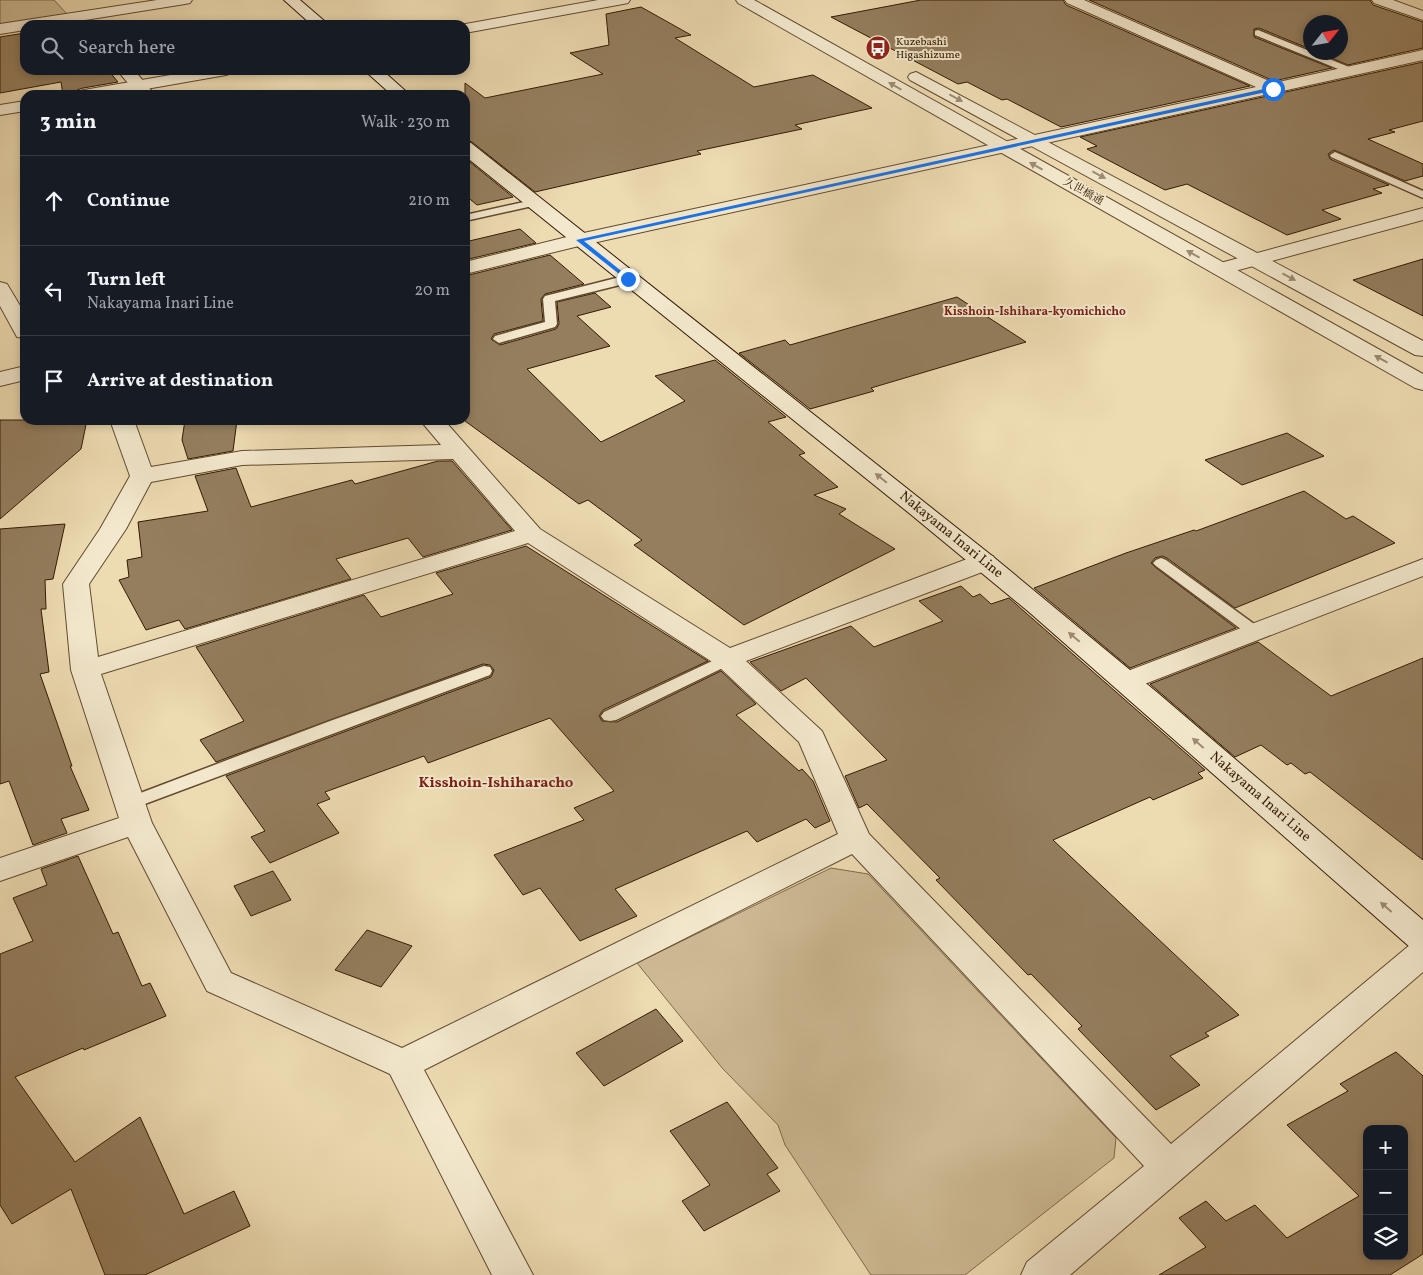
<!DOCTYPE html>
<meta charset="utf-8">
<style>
body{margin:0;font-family:Vollkorn,"Noto Serif JP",serif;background:#20242c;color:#f1f3f6}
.controls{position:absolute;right:15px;bottom:15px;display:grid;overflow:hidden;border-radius:10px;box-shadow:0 2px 8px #0003}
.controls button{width:45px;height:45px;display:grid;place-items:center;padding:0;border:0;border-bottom:1px solid #363941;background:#171b24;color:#f1f3f6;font:25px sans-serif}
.compass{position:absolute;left:1303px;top:15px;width:45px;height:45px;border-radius:50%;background:#171b24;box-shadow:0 2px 8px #0003;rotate:59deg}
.stop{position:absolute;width:15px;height:15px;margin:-11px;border:4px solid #1a73e8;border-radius:50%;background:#fff}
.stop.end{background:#1a73e8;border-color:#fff;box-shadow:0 1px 5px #0008}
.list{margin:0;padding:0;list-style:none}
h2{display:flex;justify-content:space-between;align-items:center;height:65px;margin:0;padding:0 20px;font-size:21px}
h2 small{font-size:16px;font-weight:400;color:#9ea1a6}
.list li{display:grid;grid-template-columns:32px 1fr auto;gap:15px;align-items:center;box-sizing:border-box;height:90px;padding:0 20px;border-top:1px solid #363941}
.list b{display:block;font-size:19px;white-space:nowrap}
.list p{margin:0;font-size:16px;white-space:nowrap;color:#9ea1a6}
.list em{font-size:16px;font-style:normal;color:#9ea1a6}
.icon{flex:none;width:28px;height:28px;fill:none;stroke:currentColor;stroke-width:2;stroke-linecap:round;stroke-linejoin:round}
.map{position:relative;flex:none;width:1423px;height:1275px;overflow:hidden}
.search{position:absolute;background:#171b24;box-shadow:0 2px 8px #0003;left:20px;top:20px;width:450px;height:55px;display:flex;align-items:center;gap:12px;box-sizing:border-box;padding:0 18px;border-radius:15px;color:#9ea1a6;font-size:19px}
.panel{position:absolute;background:#171b24;box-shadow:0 2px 8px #0003;left:20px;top:90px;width:450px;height:335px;border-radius:15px}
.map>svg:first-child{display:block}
</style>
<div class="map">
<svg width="1423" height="1275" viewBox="0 0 1423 1275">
<rect width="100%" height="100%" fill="#eddbb2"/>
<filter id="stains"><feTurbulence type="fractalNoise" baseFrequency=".004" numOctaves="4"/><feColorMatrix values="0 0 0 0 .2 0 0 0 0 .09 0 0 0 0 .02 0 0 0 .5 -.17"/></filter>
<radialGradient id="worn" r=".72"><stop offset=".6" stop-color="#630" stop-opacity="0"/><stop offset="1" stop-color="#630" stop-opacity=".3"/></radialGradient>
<path fill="#cdba94" stroke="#806a4b" d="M 0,0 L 54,0 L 68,15 L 0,27 Z
M 831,868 L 868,874 L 1116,1138 L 1114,1158 L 965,1275 L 871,1275 L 785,1145 L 778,1125 L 723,1069 L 637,963 Z"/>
<path fill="#947e5e" stroke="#331a02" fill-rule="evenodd" d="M 921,0 L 1063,0 L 1066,5 L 1250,86 L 1061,127 L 1007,99 L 1002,100 L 967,82 L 958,84 L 831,17 Z
M 1089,0 L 1370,0 L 1373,5 L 1423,22 L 1423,48 L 1348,65 L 1318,52 L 1340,52 L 1340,22 L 1310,22 L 1310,49 L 1259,28 L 1254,29 L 1254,37 L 1332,68 L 1274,81 Z
M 641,7 L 691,35 L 675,38 L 754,87 L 813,75 L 872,108 L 795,125 L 802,129 L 697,151 L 701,154 L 535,192 L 472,142 L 465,140 L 465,83 L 485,98 L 603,74 L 570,53 L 609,45 L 606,14 Z
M 25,33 L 25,70 L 108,70 L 118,82 L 83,88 L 77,90 L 74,95 L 63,95 L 61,82 L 0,93 L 0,37 Z
M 1423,62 L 1423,121 L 1389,130 L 1395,132 L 1368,139 L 1423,164 L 1423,176 L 1405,181 L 1334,150 L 1328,154 L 1330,159 L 1389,185 L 1373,189 L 1382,193 L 1322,210 L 1341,219 L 1287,235 L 1187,184 L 1165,190 L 1087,149 L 1097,146 L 1080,137 Z
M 465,158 L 513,197 L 477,205 L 465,195 Z
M 520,229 L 536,243 L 465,260 L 465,242 Z
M 550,255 L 584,284 L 545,294 L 541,299 L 543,321 L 494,334 L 491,339 L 500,345 L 556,329 L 559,324 L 557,302 L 595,293 L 611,307 L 577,316 L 610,346 L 527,369 L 601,442 L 685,401 L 655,376 L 715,360 L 786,417 L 768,422 L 805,453 L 799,455 L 838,487 L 814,495 L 846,509 L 839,514 L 895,549 L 744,625 L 634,545 L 642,540 L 588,500 L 579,504 L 465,421 L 465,276 Z
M 1423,259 L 1423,316 L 1353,280 Z
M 957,297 L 1026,342 L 871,388 L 874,391 L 810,409 L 739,353 L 785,340 L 790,345 Z
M 0,420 L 87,420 L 81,449 L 0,519 Z
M 185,420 L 237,420 L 233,451 L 188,459 L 182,440 Z
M 1287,433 L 1324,456 L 1242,485 L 1205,460 Z
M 438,461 L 452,461 L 512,530 L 423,557 L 408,538 L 336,559 L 351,579 L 185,629 L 179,620 L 146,630 L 119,580 L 129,577 L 127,560 L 142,557 L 138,522 L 208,511 L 195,476 L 236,468 L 251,507 L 352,480 L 355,484 Z
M 1304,491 L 1346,519 L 1353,516 L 1395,543 L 1235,608 L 1167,558 L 1162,556 L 1155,558 L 1151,563 L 1155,567 L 1236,628 L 1130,668 L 1034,588 L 1126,553 L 1194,530 L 1196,531 Z
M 65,524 L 53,579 L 45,580 L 46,609 L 41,609 L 49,672 L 40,674 L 72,766 L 70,766 L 89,810 L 61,819 L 67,833 L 33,845 L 9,781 L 0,784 L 0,529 Z
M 526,546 L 708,661 L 603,710 L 599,716 L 602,721 L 617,722 L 721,671 L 756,704 L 736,715 L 799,771 L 802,769 L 813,781 L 830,821 L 815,828 L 806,819 L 757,842 L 747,831 L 615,889 L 637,916 L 580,941 L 540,888 L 523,895 L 494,855 L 584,820 L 574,808 L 614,791 L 550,718 L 428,763 L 424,756 L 325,792 L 330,799 L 317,804 L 339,833 L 270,863 L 251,837 L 265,831 L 226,776 L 491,677 L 494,670 L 490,665 L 483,664 L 216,762 L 200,740 L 244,721 L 196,647 L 364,595 L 381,617 L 453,594 L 436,573 Z
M 961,586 L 973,597 L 980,594 L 991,604 L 1009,598 L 1205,770 L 1198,773 L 1203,778 L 1153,800 L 1150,797 L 1053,840 L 1239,1015 L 1205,1033 L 1209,1036 L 1170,1056 L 1200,1085 L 1156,1110 L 1078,1029 L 1082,1026 L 1031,974 L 1028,975 L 936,880 L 940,878 L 867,804 L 859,808 L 845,776 L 887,760 L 806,678 L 781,691 L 750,662 L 851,626 L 874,647 L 943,621 L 919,601 Z
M 1258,642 L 1331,696 L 1423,658 L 1423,860 L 1310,772 L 1305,774 L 1291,763 L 1287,765 L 1261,745 L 1235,757 L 1150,684 Z
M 78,856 L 113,934 L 118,932 L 142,986 L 150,983 L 166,1016 L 84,1050 L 83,1048 L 15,1077 L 75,1162 L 140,1117 L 184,1214 L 234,1191 L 250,1226 L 145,1275 L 105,1275 L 71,1189 L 12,1224 L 0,1205 L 0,954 L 33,941 L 13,898 L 47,885 L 41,869 Z
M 273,871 L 291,900 L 251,916 L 234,886 Z
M 367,930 L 412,946 L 381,987 L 335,970 Z
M 656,1009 L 683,1041 L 604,1086 L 576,1053 Z
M 1396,1052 L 1423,1076 L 1423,1254 L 1390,1275 L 1159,1275 L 1206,1247 L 1179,1218 L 1206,1201 L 1226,1221 L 1255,1205 L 1287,1238 L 1359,1196 L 1287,1125 L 1348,1091 L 1340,1084 ZM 1367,1129 L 1404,1129 L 1404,1256 L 1367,1256 Z
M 727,1102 L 778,1168 L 767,1174 L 780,1191 L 704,1231 L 682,1201 L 710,1185 L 670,1131 Z"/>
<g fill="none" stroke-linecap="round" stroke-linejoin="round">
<defs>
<path id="service" d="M 1258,30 L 1354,69 L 1356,71 L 1354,73 L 1348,73 L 1255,35 L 1255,31 Z
M 1335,152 L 1423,191 L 1423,198 L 1331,157 L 1330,155 Z
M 533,200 L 537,201 L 539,203 L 537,205 L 465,221 L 465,215 Z
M 628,275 L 632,276 L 634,279 L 632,282 L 555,301 L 557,324 L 555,327 L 499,343 L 493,339 L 495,336 L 545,322 L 543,299 L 545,296 Z
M 1161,558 L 1166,560 L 1261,629 L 1263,632 L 1261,635 L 1249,635 L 1156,566 L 1153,563 L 1156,560 Z
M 727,654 L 733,655 L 735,659 L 733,663 L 616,720 L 610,721 L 604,720 L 601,716 L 604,712 Z
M 484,666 L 490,667 L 492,671 L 490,675 L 134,808 L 128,810 L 122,808 L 119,804 L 122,800 L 330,721 Z"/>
<path id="minor" d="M 157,0 L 192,0 L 190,3 L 185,4 L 54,25 L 25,25 L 25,30 L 0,34 L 0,24 Z
M 1065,0 L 1084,0 L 1274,83 L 1423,50 L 1423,60 L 579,246 L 465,274 L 465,262 L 579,234 L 1256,87 L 1067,3 Z
M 1372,0 L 1393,0 L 1423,11 L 1423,20 L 1374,3 Z
M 117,70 L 134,70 L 155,95 L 138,95 Z
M 1423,208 L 1423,220 L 1220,275 L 1213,273 L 1210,269 L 1213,265 Z
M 0,282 L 7,284 L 25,314 L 25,338 L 17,337 L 0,306 Z
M 25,366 L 25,380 L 0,386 L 0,372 Z
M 110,420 L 134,420 L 151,467 L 242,451 L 441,445 L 420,420 L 444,420 L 540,529 L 730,648 L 975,556 L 984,554 L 993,556 L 997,562 L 993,568 L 746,661 L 822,731 L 869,834 L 1171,1144 L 1411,944 L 1423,940 L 1423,972 L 1070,1275 L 1021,1275 L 1027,1262 L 1144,1166 L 852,854 L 424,1070 L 533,1275 L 492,1275 L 390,1074 L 207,991 L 128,837 L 0,881 L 0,858 L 119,818 L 71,670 L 63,584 L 100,529 L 130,476 ZM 453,459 L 515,531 L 98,657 L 89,584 L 126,529 L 151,482 L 242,465 ZM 528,543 L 717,665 L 799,742 L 838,834 L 402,1048 L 231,973 L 152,823 L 101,674 Z"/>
<path id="tertiary" d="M 598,0 L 630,0 L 628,3 L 623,4 L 465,33 L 465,25 L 460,25 Z
M 736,0 L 754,0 L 1423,374 L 1423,390 L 1415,388 L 738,3 Z
M 199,70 L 234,70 L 232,73 L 226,75 L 112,95 L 76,95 L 78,92 L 84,90 Z
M 916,72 L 1423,341 L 1423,356 L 1415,355 L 910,80 L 908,77 L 910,74 Z
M 25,101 L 25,111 L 0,115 L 0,105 Z
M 1423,559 L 1423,576 L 1137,687 L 1127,690 L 1117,687 L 1113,681 L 1117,675 Z"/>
<path id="secondary" d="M 284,0 L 300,0 L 329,25 L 312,25 Z
M 364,70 L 382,70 L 410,95 L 392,95 Z
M 465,142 L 471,143 L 991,555 L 1159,694 L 1423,920 L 1423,951 L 1411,948 L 1029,612 L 909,513 L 465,156 Z"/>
</defs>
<use href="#service" stroke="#624a2e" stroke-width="3"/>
<use href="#minor" stroke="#624a2e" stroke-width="2"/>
<use href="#tertiary" stroke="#624a2e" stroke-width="2"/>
<use href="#secondary" stroke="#331a02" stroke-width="2"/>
<use href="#service" fill="#f3e8cd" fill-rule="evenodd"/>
<use href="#minor" fill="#f3e8cd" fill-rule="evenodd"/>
<use href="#tertiary" fill="#f3e8cd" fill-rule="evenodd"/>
<use href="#secondary" fill="#f3e8cd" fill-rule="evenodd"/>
</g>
<defs><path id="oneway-solid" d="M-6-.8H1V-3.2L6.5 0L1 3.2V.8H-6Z" transform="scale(1.25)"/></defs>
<g fill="#9d8b72">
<use href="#oneway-solid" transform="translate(895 86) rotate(-150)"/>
<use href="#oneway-solid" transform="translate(956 98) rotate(28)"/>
<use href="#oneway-solid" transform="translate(1036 166) rotate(-151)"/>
<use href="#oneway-solid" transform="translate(1099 175) rotate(28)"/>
<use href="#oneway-solid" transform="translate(1193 254) rotate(-151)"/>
<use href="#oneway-solid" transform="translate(1289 277) rotate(28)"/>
<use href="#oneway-solid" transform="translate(1381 359) rotate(-151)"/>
<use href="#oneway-solid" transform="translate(881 478) rotate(-141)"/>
<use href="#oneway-solid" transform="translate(1074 637) rotate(-140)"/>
<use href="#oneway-solid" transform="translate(1198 743) rotate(-139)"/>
<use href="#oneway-solid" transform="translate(1386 907) rotate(-139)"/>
</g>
<path fill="#1a73e8" d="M 1273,87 L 1275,90 L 584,241 L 630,278 L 628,281 L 576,240 Z"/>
<defs>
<symbol id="bus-disc" viewBox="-11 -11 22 22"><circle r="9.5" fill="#8f2418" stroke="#f3e8cd"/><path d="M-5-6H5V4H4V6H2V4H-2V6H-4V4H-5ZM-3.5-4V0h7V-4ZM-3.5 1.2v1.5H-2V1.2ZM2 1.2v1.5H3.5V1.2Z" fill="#fff"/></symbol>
</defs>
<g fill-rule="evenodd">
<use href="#bus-disc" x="864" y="34" width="28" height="28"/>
</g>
<g text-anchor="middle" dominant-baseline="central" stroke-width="4" stroke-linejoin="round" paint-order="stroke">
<g font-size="11" fill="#331a02" stroke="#f3e8cd" text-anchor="start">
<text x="896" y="42">Kuzebashi<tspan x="896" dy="13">Higashizume</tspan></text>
</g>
<g font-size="11" fill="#331a02" stroke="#f3e8cd">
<text transform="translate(1083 192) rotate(29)">久世橋通</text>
</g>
<g font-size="12" font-weight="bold" fill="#7a1f14" stroke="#f3e8cd">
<text x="1035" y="312">Kisshoin-Ishihara-kyomichicho</text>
</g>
<g font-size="14" fill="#331a02" stroke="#f3e8cd">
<text transform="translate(951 535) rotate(39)">Nakayama Inari Line</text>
<text transform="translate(1260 797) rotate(41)">Nakayama Inari Line</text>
</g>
<g font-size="15" font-weight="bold" fill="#7a1f14" stroke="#f3e8cd">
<text x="496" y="783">Kisshoin-Ishiharacho</text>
</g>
</g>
<rect width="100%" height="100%" filter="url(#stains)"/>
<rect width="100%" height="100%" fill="url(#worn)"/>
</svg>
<div class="controls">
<button>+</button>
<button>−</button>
<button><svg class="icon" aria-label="layers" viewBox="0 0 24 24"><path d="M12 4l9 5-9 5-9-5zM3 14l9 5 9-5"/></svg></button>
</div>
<svg class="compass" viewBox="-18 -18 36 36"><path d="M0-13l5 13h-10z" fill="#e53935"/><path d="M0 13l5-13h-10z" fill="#9ea1a6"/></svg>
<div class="stop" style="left:1273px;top:89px"></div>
<div class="stop end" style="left:628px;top:279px"></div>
<div class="search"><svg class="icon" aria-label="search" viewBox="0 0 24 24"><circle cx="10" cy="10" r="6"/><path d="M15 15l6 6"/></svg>Search here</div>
<section class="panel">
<h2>3 min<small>Walk · 230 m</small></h2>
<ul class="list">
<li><svg class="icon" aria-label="ahead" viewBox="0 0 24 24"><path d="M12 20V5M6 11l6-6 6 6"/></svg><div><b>Continue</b></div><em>210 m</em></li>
<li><svg class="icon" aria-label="left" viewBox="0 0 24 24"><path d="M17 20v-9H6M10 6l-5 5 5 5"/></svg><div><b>Turn left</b><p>Nakayama Inari Line</p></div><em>20 m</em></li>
<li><svg class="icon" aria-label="arrive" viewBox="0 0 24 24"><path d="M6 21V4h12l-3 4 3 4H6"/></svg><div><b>Arrive at destination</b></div></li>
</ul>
</section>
</div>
